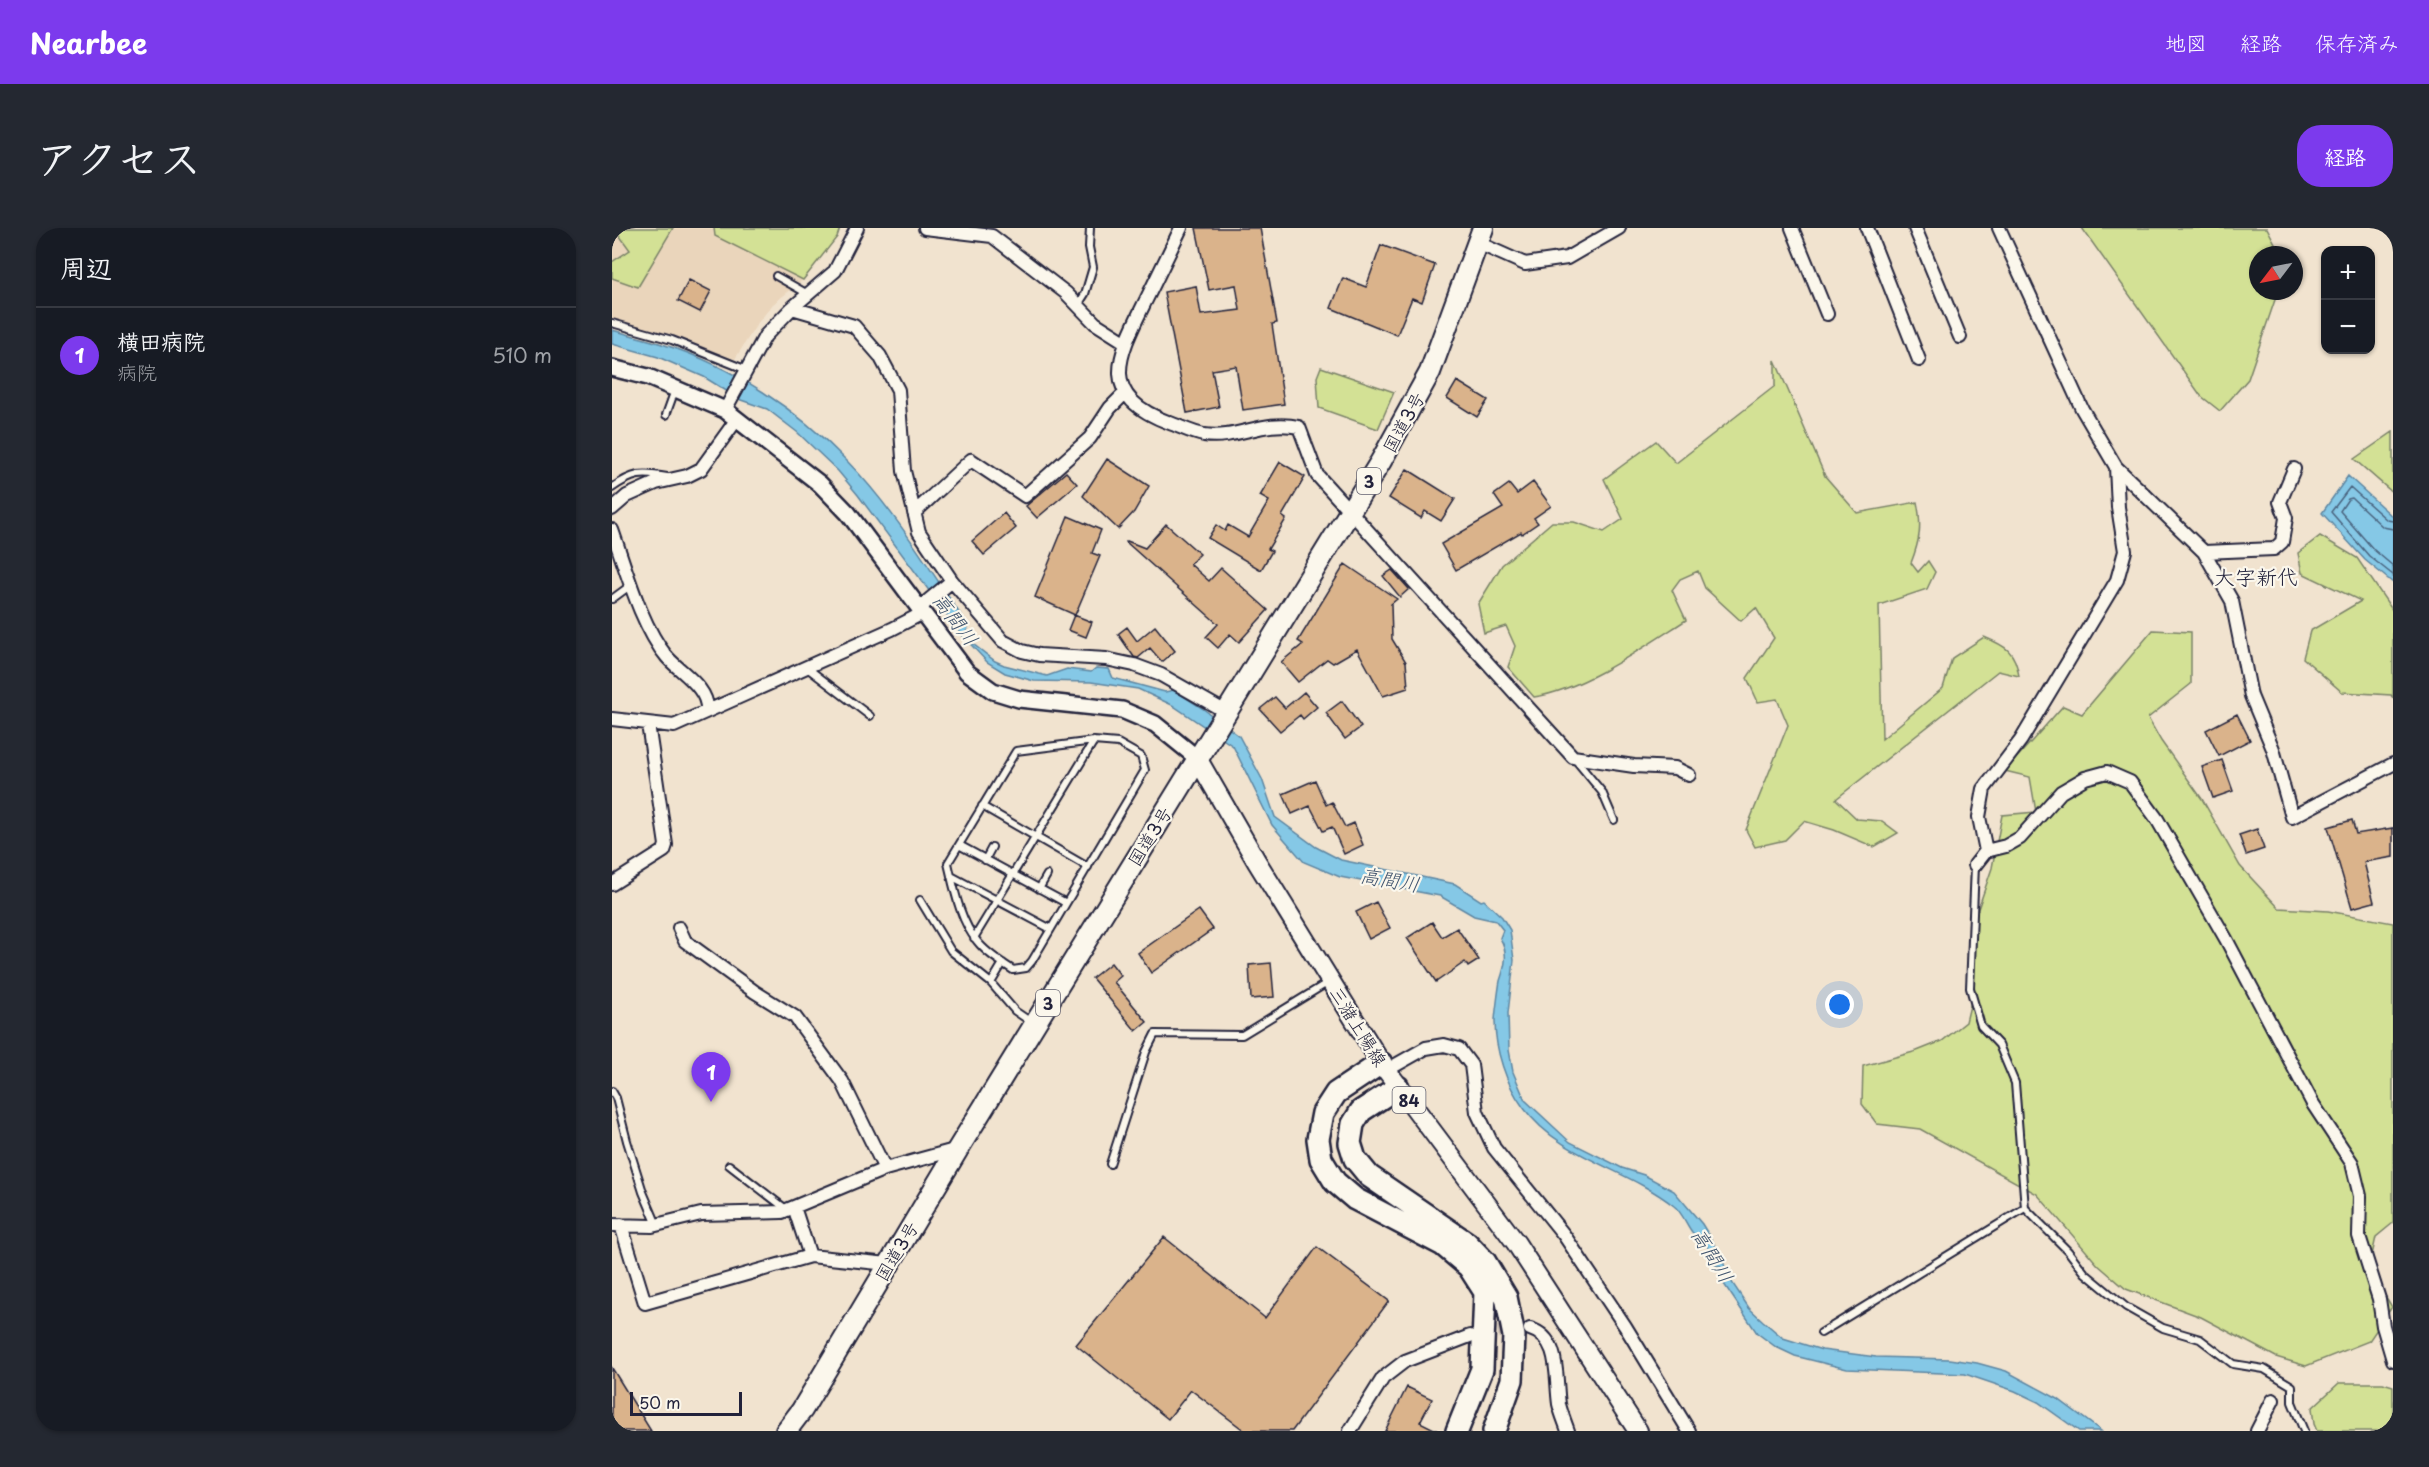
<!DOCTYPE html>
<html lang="ja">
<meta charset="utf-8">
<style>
body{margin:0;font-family:"Playpen Sans","Klee One",sans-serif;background:#242831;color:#f1f3f6}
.controls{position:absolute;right:18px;top:18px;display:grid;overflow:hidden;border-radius:12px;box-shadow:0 2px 4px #0004}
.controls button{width:54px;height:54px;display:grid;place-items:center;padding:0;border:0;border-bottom:2px solid #363941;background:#171b24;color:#f1f3f6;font:30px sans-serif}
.compass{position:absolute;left:1637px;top:18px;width:54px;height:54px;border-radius:50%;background:#171b24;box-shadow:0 2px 4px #0004;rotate:238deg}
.scale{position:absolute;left:18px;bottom:15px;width:112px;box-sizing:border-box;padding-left:6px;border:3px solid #22223b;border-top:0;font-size:16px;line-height:21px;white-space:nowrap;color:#22223b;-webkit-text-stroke:4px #fbf7ec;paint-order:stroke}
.you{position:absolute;left:1228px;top:777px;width:21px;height:21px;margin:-15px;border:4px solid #fff;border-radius:50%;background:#1a73e8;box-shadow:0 0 0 9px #1a73e833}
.badge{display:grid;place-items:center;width:39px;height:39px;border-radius:50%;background:#7c3aed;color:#fff;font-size:20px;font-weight:700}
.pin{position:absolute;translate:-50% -50px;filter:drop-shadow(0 2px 3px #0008)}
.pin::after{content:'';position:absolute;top:32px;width:21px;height:18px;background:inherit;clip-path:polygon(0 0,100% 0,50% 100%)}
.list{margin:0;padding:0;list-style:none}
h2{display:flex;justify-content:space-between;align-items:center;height:78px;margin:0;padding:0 24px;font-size:26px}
h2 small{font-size:20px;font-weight:400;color:#9ea1a6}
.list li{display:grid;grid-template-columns:39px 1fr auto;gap:18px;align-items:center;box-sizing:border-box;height:96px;padding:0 24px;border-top:2px solid #363941}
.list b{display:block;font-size:22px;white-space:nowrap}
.list p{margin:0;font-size:20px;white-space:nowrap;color:#9ea1a6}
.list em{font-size:20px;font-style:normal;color:#9ea1a6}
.map{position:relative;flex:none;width:1781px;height:1203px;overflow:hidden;border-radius:24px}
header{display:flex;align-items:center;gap:36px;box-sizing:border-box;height:84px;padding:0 30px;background:#7c3aed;color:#fff}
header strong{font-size:28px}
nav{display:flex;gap:33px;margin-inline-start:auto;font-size:21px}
.intro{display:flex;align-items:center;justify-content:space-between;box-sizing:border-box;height:144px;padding:0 36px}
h1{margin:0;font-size:42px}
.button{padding:15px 27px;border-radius:24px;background:#7c3aed;color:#fff;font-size:21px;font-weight:700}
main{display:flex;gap:36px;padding:0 36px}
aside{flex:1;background:#171b24;border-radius:24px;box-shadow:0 2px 4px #0004}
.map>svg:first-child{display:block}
</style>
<header>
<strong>Nearbee</strong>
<nav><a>地図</a><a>経路</a><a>保存済み</a></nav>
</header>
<div class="intro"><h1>アクセス</h1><a class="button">経路</a></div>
<main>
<aside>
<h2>周辺<small></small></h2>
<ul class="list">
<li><span class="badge">1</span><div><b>横田病院</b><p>病院</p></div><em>510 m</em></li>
</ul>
</aside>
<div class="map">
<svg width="1781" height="1203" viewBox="0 0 1781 1203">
<rect width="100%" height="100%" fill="#f1e3cf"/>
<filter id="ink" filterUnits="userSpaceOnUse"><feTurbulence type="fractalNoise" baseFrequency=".0167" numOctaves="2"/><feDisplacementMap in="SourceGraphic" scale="12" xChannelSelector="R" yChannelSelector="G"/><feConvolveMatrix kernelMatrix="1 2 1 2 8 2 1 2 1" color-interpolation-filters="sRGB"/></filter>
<g filter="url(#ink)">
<path fill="#ead5bb" d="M 0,0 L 102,0 L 103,8 L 191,52 L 161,76 L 145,96 L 123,131 L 112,128 L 64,109 L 0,91 Z"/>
<path fill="#d3e195" stroke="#7a8268" stroke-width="1.5" d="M 2,0 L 61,0 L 26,59 L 0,50 L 0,34 L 18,22 Z
M 102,0 L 228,0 L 225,9 L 191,52 L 103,8 Z
M 1470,0 L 1655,0 L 1666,21 L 1666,27 L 1646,27 L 1646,63 L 1666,63 L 1636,151 L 1608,183 L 1589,168 Z
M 1163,132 L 1213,248 L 1245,285 L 1305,274 C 1310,298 1308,312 1299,335 L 1306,344 L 1316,333 L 1323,344 L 1315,361 L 1267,377 L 1270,511 L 1331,460 L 1340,430 L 1372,409 C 1394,418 1403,423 1407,448 L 1386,443 L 1224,571 L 1245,591 L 1270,593 L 1286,605 L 1262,619 L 1222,602 L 1192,593 L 1173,612 L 1143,619 L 1134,602 L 1176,497 L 1165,471 L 1146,474 L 1135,450 L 1162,410 L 1144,380 L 1129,393 L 1093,360 L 1086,343 L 1068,351 L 1060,362 L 1074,392 C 1032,419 971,462 922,469 L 896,439 L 903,418 L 894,398 L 872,405 L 866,376 L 890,337 L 940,294 L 962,294 L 992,304 L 1011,291 L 992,251 L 1044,213 L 1064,235 L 1163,158 Z
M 709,139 L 782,164 L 766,201 L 707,180 L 705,149 Z
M 1781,204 L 1781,265 L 1742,231 Z
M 1708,308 L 1745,330 L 1781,383 L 1781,470 L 1779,467 L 1730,464 L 1691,430 L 1698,403 L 1749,373 L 1690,345 L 1686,325 Z
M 1541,402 L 1579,404 L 1579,456 L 1536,490 L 1549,513 L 1590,571 L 1628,638 L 1667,680 L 1716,683 L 1781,695 L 1781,995 L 1764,1009 L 1757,1041 L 1780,1079 L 1757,1113 L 1694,1138 L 1664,1129 L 1589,1089 L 1514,1061 L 1486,1037 L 1425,966 L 1308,901 L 1265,896 L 1250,876 L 1251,838 L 1305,823 L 1330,813 L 1354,794 L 1362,761 L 1364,687 L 1380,640 L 1390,587 L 1424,584 L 1418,549 L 1393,543 L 1451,478 L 1470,486 Z
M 1727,1155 L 1771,1155 L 1781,1158 L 1781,1203 L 1705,1203 L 1702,1196 L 1700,1180 Z"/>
<path fill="#85c8e6" stroke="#5d86a2" stroke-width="1.5" d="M 0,102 C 17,107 35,111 53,117 C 120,138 186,182 235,233 C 282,281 318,342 356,398 L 355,406 L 361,416 L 383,433 L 392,437 L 435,448 L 455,441 L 479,444 L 484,440 L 497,441 L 501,450 L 553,464 L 562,462 L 590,480 L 627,508 L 650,551 L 663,589 L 704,619 L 729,632 L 843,656 L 869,673 L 872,672 L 890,689 L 898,702 L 902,732 L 896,785 L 897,822 L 901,844 L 913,872 L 958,914 L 1010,940 L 1032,947 L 1062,963 L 1090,996 L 1107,1024 L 1119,1053 L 1137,1080 L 1151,1093 L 1171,1110 L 1210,1122 L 1264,1129 L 1338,1131 L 1365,1135 L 1394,1143 L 1446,1171 L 1489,1203 L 1467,1203 L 1426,1174 L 1403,1163 L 1353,1146 L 1235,1141 L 1183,1128 L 1164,1119 L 1145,1105 L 1112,1056 L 1113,1045 L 1108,1038 L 1100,1036 C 1100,1034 1101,1031 1100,1028 C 1099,1018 1086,1011 1080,1004 C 1074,996 1070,984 1062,978 C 1014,940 948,930 911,879 C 894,856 883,822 883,793 C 883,788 887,758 888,753 C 893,738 897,725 888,710 L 891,702 L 884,693 L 862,688 L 828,668 L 728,649 L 692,634 L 660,597 L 621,518 L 560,477 L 526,461 L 479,454 L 422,453 L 393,445 L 375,434 L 350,407 L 246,267 L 226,243 L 185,204 L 155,181 L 129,172 L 92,149 L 46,129 L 0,116 Z
M 1736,248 L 1781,289 L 1781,355 L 1753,332 L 1710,285 Z"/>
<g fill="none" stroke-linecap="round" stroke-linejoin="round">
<path stroke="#4a647f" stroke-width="1.5" d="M 1781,293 L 1775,292 L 1738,259 L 1719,284 L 1757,328 L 1781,347
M 1781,301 L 1771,299 L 1740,270 L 1736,271 L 1728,283 L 1762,322 L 1781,338"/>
</g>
<path fill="#dab38b" stroke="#22223b" stroke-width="1.5" d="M 584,0 L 648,0 L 665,95 L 660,96 L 672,176 L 631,182 L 624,138 L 600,142 L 607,179 L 575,185 L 552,64 L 584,58 L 589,87 L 628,82 L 624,57 L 597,62 Z
M 769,17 L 823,37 L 810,74 L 800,70 L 785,107 L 719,80 L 731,50 L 754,59 Z
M 77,52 L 99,63 L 88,84 L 66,73 Z
M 845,153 L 876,172 L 865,189 L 835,170 Z
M 495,231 L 537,258 L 522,284 L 506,301 L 471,268 Z
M 668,234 L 693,249 L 670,288 L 674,291 L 656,321 L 660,323 L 649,342 L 596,310 L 604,297 L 613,303 L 616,297 L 636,309 L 657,273 L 648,268 Z
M 795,241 L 843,271 L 829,293 L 813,283 L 809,290 L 777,270 Z
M 454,244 L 465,256 L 425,290 L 414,278 Z
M 921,254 L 939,278 L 922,290 L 926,295 L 910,306 L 909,304 L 844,342 L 829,316 L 891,280 L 882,267 L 897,256 L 905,266 Z
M 392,285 L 404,300 L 372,327 L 360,313 Z
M 456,288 L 489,302 L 480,325 L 488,328 L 463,387 L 423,369 Z
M 554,296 L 588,326 L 578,336 L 597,353 L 609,340 L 656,382 L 627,414 L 618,406 L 606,420 L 594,409 L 606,396 L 514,314 L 515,313 L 533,320 Z
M 733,336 L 785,371 L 779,376 L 780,411 L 794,434 L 796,460 L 771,468 L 745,421 L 721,435 L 715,431 L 686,454 L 669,434 L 691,416 L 686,413 Z
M 780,342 L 797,361 L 788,369 L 771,348 Z
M 462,387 L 480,394 L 474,409 L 456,402 Z
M 543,398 L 563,423 L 550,434 L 538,420 L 526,430 L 522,429 L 506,406 L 515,399 L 525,413 Z
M 692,464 L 705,479 L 691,491 L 688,487 L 668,503 L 648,481 L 663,469 L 673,480 Z
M 730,473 L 749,499 L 733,511 L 714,485 Z
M 1625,486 L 1638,512 L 1607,528 L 1594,502 Z
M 1610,532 L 1621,563 L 1601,570 L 1590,539 Z
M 703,552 L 714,577 L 720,574 L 733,599 L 742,595 L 751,617 L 732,626 L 720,599 L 711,603 L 698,578 L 680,586 L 671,566 Z
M 1740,592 L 1744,606 L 1781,600 L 1781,629 L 1752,634 L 1762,674 L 1740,680 L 1716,599 Z
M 1645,601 L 1652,621 L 1634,627 L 1627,607 Z
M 764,674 L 778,700 L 757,711 L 744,684 Z
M 587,682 L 601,701 L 539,745 L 526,725 Z
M 820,694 L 830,709 L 845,700 L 867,732 L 856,739 L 853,734 L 824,754 L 795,710 Z
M 499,735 L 509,748 L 502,754 L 535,794 L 524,803 L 480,750 Z
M 659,735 L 662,769 L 639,771 L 637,737 Z
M 552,1009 L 653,1090 L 705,1019 L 777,1073 L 680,1203 L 633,1203 L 579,1162 L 556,1191 L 464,1117 Z
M 0,1140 L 39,1203 L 0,1203 Z
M 795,1159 L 820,1171 L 808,1194 L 826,1203 L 773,1203 Z"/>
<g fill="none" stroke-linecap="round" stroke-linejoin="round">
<path stroke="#c8bcb1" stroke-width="12" stroke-dasharray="12 6" stroke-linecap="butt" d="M 868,1106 L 907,1102"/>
<defs>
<path id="service" d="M 164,48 L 196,66
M 466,77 L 473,66 L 481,39 L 477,19 L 478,0
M 0,95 L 60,112 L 135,142
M 54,187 L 63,162
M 0,260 C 21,245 30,244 55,249
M 0,371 L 19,357
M 194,439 L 258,488
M 482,513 L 506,515 L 529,528 L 533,542 L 420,733 L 414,740 L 401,742 C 389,734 374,725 365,713 C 348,693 342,660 336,635 L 404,523 Z
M 962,530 L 990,564 L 1002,592
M 370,578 L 476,639
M 347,617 L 454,675
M 373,632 L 380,619
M 1363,637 L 1358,760 L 1369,798 L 1387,817 L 1403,855 L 1413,980 L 1456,1023 L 1473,1045 L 1514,1079 L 1551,1100 L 1588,1111 L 1621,1136 L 1652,1141 L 1680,1158 L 1680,1174 L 1692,1203
M 339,648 L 439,701
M 427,661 L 435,647
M 308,672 L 339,723 L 379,755 L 403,783 L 419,794
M 362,710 L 482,513
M 379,755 L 391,735
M 0,863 L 4,870 L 15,913 L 31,964 L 45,997
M 498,936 L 534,824 L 543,806 L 630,807 L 715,755
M 117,937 L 174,981
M 1209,1105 L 1413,980"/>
<path id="minor" d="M 313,0 L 380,8 L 454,65 L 483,95 L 513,114
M 569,0 C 557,25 545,50 533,74 C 506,129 485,168 558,195 C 569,199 581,205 592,207 C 626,212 650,191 687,199 L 705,247 L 961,529 L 1022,538 L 1063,540 L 1077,547
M 1180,0 L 1215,86
M 1255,0 L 1307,132
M 1303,0 L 1348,109
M 866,15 L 913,36 L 955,30 L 1007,0
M 180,80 L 242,98 L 268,128 L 286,162 L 292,243 L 307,304 L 340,353 L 391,413 L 410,423 L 427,427 L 494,431 L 522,437 L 549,447 L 614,484
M 113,182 L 153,108 L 180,80 L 223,43 L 245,0
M 1504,239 L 1592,324 L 1620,373 L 1639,468 L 1661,521 L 1680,589 L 1781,536
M 0,281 L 15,268 L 44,255 L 75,248 L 89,241 L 125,191
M 302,285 L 359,232 L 413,268 L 478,210 L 498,180 L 513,165
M 0,302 C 14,341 29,398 55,429 C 69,445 97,460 95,483
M 1592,324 L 1662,321 L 1670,314 L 1674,290 L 1668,274 L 1682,241
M 306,381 L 340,353
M 0,491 L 62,498 L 280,401 L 309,386
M 1374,623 L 1367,589 L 1372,561 L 1409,512 L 1505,352 L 1513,323 L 1506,279 L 1504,239 L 1470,181 L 1387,0
M 1363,637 L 1374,623 L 1394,618 L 1408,610 L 1449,564 L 1473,550 L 1495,544 L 1518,554 L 1545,591 L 1614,711 L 1701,876 L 1740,935 L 1748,968 L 1747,1008 L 1767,1071 L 1771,1098 L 1781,1132
M 0,656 L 52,623 L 54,617 L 36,496
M 67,700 L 73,713 L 143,764 L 183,789 L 230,853 L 273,941
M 775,842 L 814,820 L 832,817 L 847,821 L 859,837 L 865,884 L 882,920 L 952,1007 L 1013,1098 L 1077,1203
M 182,979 L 198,1028
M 0,997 L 40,998 L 89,986 L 170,984 L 273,941 L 346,921
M 9,997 L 33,1075 L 198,1028 L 276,1036
M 918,1101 C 949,1110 943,1149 947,1176 C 949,1185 953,1194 956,1203
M 738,1203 L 771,1150 L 793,1133 L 858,1108
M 1645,1203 L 1661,1172"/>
<path id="tertiary" d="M 0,140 L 36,149 L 113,182 L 208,256 L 236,285 L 355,444 L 381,463 L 407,471 L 510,482 L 543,496 L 585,530"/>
<path id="primary" d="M 585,530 L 645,634 L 769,835 L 904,1015 L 1026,1203"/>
<path id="trunk" d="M 174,1203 L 190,1182 L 346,921 L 769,233 L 818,144 L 871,0"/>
<path id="motorway" d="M 769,835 L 724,865 L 711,885 L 706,911 L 709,931 L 723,954 L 743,971 L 831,1017 L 857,1039 L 873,1064 L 870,1141 L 845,1203
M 786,859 L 749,883 L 741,896 L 738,915 L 743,931 L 757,948 L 855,1015 L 873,1034 L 894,1069 L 902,1108 L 900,1152 L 882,1203"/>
</defs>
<use href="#service" stroke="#22223b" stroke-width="10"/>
<use href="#minor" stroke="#22223b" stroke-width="16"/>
<use href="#tertiary" stroke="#22223b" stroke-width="20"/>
<use href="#primary" stroke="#22223b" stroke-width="22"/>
<use href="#trunk" stroke="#22223b" stroke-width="24"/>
<use href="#motorway" stroke="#22223b" stroke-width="26"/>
<use href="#service" stroke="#fbf7ec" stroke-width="6"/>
<use href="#minor" stroke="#fbf7ec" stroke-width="12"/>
<use href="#tertiary" stroke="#fbf7ec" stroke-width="15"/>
<use href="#primary" stroke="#fbf7ec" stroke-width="18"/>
<use href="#trunk" stroke="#fbf7ec" stroke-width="20"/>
<use href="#motorway" stroke="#fbf7ec" stroke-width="21"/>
</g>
</g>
<g text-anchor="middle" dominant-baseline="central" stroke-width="4.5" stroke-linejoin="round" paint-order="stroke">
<g fill="#fbf7ec" stroke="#636270" stroke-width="1.5">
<rect x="745" y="240" width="24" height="26" rx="4.5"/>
<rect x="424" y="762" width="24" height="26" rx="4.5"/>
<rect x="780.5" y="859" width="33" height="26" rx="4.5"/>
</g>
<g font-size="16" font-weight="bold" fill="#22223b">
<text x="757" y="253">3</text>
<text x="436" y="775">3</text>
<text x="797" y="872">84</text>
</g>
<g font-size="18" fill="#22223b" stroke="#fbf7ec">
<text transform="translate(791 194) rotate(-61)">国道3号</text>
<text transform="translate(537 608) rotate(-58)">国道3号</text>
<text transform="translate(747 798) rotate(58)">三潴上陽線</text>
<text transform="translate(284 1023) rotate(-59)">国道3号</text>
</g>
<g font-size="20" font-style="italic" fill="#40546e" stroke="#fbf7ec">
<text transform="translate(344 391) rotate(53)">高間川</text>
<text transform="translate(778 651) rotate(10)">高間川</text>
<text transform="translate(1101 1027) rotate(58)">高間川</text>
</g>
<g font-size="21" fill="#22223b" stroke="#fbf7ec">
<text x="1644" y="348">大字新代</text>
</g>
</g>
</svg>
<div class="controls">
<button>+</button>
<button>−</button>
</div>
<svg class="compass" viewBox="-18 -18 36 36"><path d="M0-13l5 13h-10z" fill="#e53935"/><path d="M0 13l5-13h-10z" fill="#9ea1a6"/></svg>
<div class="scale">50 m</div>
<div class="you"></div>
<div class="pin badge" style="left:99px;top:874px">1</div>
</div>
</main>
